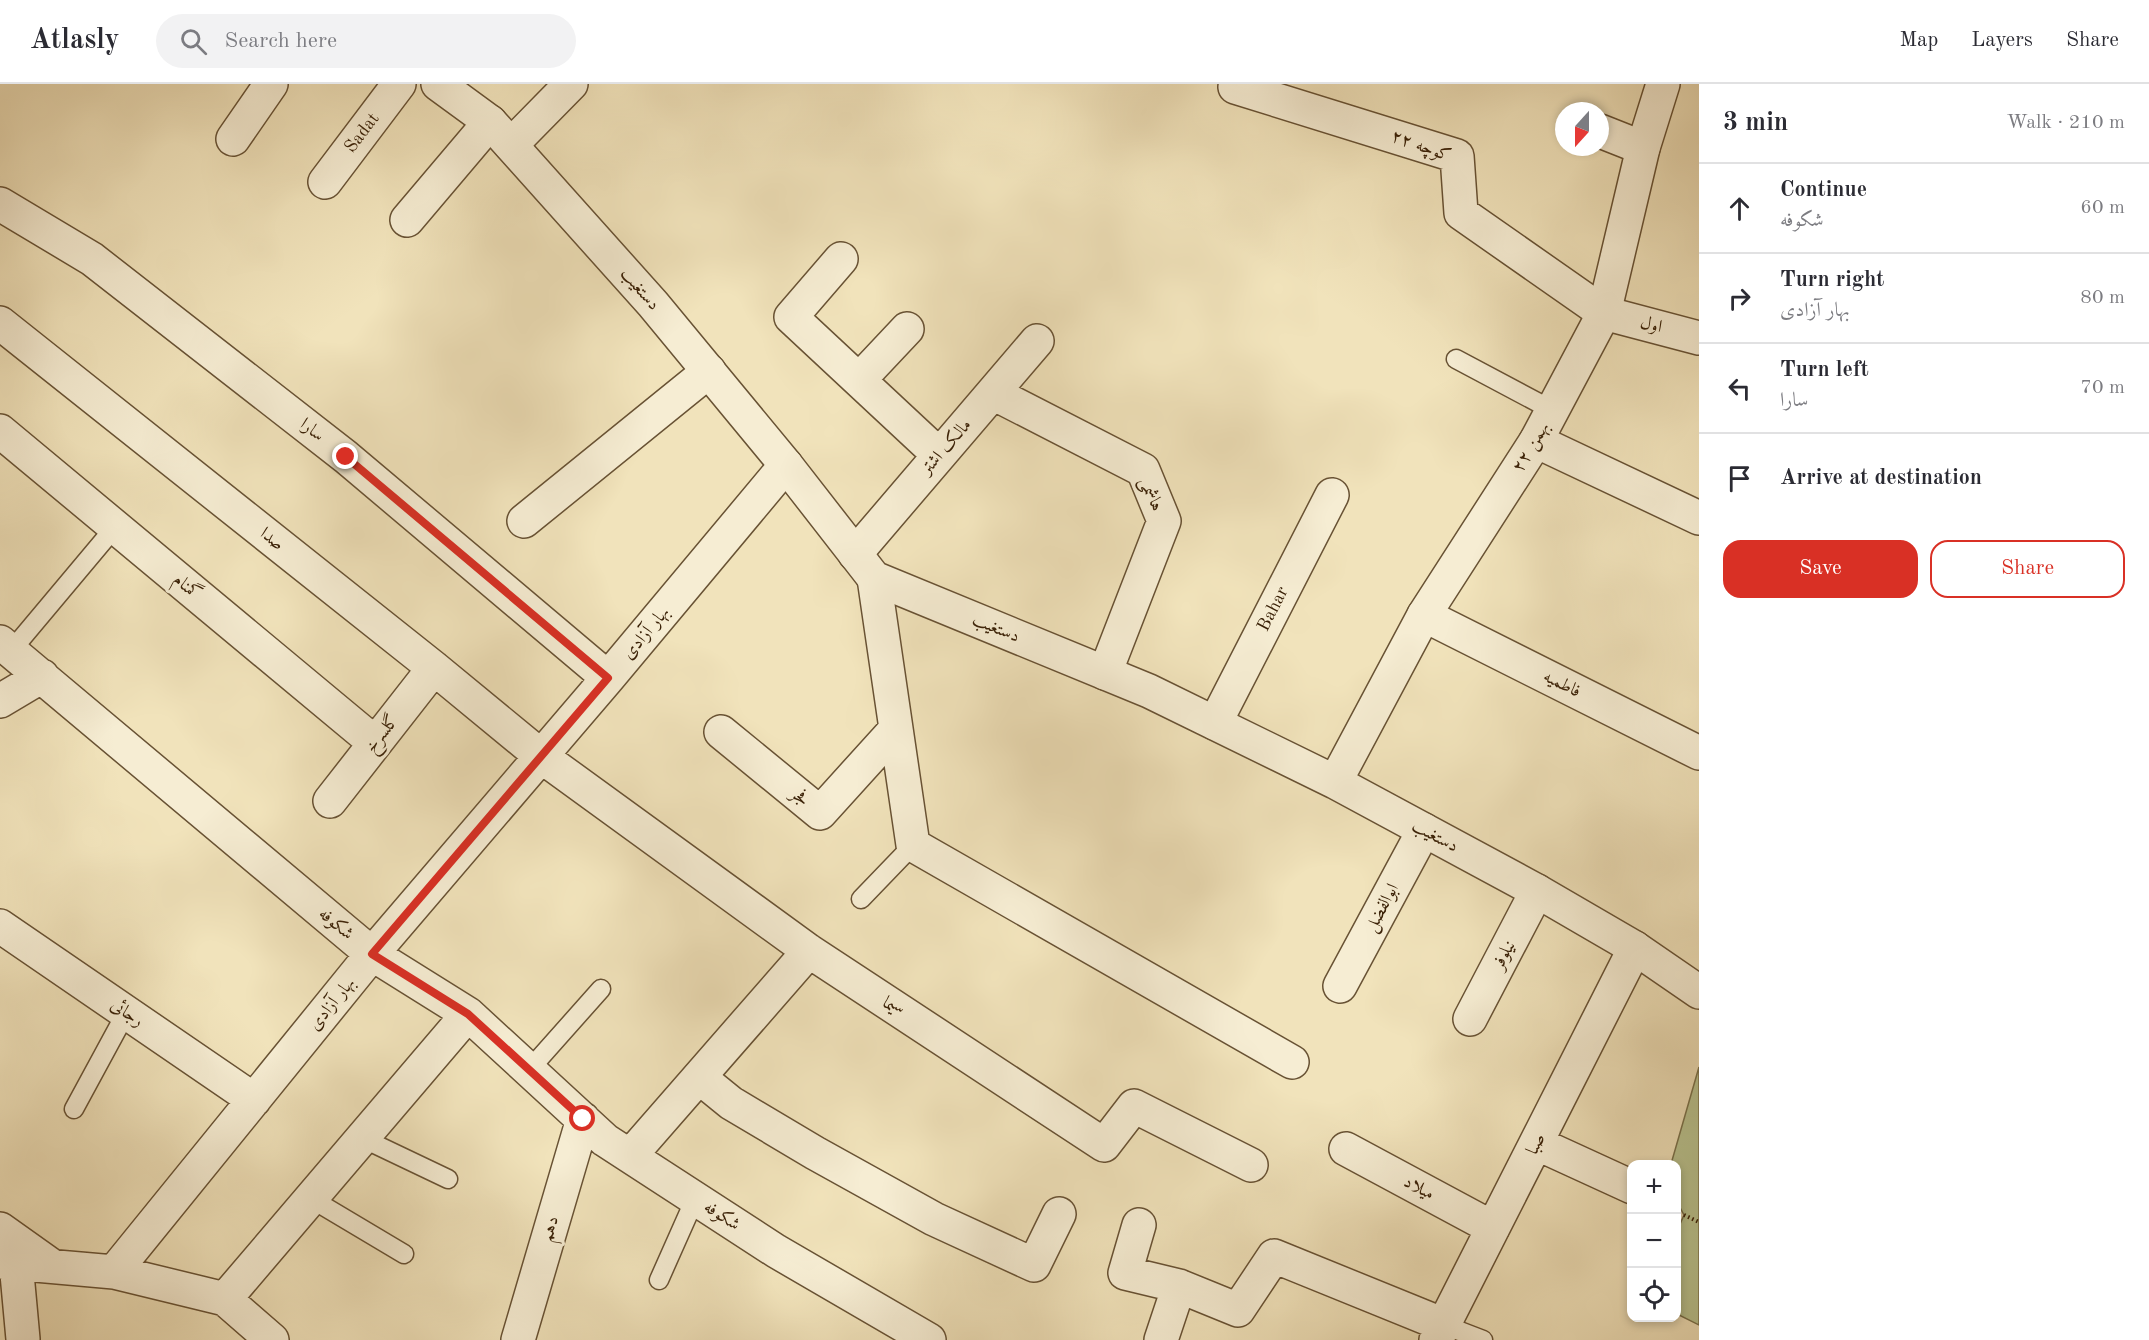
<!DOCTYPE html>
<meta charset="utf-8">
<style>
body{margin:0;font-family:"Old Standard TT",Amiri,serif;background:#f2f2f3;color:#2b2b33}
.controls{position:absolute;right:18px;bottom:18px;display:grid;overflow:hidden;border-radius:12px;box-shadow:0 3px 9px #0003}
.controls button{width:54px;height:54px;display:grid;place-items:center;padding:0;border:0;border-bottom:2px solid #e1e1e2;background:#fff;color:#2b2b33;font:30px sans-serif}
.compass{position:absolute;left:1555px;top:18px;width:54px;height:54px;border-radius:50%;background:#fff;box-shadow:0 3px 9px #0003;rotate:201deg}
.stop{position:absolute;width:18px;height:18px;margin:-14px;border:4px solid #d93025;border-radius:50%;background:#fff}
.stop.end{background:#d93025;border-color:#fff;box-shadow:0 2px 6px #0008}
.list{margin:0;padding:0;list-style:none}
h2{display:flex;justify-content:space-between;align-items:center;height:78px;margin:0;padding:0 24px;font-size:26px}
h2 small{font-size:20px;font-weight:400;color:#7c7c81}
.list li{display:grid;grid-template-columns:39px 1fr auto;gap:18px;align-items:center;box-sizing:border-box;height:90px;padding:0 24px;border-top:2px solid #e1e1e2}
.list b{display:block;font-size:22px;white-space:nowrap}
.list p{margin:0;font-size:20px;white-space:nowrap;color:#7c7c81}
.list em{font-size:20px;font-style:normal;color:#7c7c81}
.actions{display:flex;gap:12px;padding:18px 24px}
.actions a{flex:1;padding:14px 0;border:2px solid #d93025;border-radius:18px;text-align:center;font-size:21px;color:#d93025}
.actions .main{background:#d93025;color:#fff}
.icon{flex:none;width:33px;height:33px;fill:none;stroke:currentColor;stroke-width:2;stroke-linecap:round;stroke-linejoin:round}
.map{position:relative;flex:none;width:1699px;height:1256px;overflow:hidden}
header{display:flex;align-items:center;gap:36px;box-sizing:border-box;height:84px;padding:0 30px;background:#fff;border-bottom:2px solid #e1e1e2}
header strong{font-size:28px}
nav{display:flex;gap:33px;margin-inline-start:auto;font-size:21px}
.search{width:420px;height:54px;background:#f2f2f3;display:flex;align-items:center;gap:15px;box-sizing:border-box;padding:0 21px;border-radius:33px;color:#7c7c81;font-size:22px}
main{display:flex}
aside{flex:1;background:#fff}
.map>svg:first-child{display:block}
</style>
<header>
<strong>Atlasly</strong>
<div class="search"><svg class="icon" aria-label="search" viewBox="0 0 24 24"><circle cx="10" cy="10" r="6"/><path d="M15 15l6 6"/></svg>Search here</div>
<nav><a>Map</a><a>Layers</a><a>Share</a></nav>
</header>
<main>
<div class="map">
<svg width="1699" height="1256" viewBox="0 0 1699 1256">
<rect width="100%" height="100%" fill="#f1e3bb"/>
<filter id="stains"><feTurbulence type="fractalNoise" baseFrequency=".00333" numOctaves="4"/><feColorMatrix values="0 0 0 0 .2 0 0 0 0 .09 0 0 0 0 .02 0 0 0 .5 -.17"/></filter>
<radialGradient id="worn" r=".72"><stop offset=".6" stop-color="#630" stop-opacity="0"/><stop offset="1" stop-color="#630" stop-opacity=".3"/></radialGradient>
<path fill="#b9c491" stroke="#7a724c" stroke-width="1.5" d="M 1699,983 L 1699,1241 L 1677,1230 L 1677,1147 L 1684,1131 L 1677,1118 L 1676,1080 L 1671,1080 Z"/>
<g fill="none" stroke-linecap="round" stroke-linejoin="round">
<defs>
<path id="service" d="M 1456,275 L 1552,326
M 11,567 L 115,443
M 861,815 L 913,761
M 529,986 L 601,905
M 74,1025 L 126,929
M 362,1054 L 448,1095
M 310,1114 L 404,1170
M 659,1196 L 695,1115
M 1444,1241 L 1483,1256"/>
<path id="minor" d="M 1235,3 L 1457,72 L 1461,129 L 1604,229 L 1699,254
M 1600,47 L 1643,64
M 233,55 L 271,0
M 511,61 L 571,0
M 325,98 L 399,0
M 0,120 L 92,175 L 346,373 L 608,594
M 407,136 L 490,38
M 841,175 L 791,233 L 939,371
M 0,239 L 434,584 L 542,673 L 809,867 L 1104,1061 L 1134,1022 L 1251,1081
M 859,296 L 907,245
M 993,309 L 1143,386 L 1164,437 L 1105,589
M 0,347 L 375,659
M 1536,357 L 1699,434
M 524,437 L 709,287
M 855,470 L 1037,257
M 874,494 L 913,761 L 1292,978
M 1424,531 L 1699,669
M 0,558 L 372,870 L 468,930 L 605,1056 L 776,1167 L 929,1256
M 0,617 L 42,592
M 1215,639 L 1332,411
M 721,648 L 820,729 L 896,645
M 330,717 L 434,584
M 0,842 L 254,1016
M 1340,902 L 1424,746
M 1470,935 L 1537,807
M 699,993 L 731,1019 L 815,1069 L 934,1135 L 1034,1181 L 1059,1130
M 1536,1059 L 1632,1103
M 1346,1065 L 1493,1144
M 630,1072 L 809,867
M 1139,1141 L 1125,1189 L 1179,1202 L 1238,1226 L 1274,1172 L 1444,1241
M 0,1145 L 52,1182
M 0,1178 L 114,1188 L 225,1215 L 272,1256
M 16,1179 L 23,1255
M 114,1188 L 372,870 L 608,594 L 786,381
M 225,1215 L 468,930
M 518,1256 L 583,1035
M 1161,1256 L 1179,1202
M 1436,1256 L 1635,864"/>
<path id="tertiary" d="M 438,0 L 490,38 L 653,220 L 786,381 L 874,494 L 1149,607 L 1335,698 L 1537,807 L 1635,864 L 1699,908
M 1335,698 L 1424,531 L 1536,357 L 1604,229 L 1643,64 L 1663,0"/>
</defs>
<use href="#service" stroke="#685234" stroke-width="21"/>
<use href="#minor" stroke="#685234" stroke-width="36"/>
<use href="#tertiary" stroke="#685234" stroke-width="36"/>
<path stroke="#3a2107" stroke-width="4" stroke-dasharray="1.5 3" stroke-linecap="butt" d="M 1684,1131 L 1699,1138"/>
<use href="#service" stroke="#f6edd3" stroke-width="18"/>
<use href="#minor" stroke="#f6edd3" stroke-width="33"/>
<use href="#tertiary" stroke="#f6edd3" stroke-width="33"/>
</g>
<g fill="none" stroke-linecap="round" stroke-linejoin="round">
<path stroke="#d93025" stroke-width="8" d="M 346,373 L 608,594 L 372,870 L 468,930 L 583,1035"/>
</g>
<g text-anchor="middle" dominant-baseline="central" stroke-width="6" stroke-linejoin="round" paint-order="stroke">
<g font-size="18" fill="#3a2107" stroke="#f6edd3">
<text transform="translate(362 49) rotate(-53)">Sadat</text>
<text transform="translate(1421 62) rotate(20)">کوچه ۲۲</text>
<text transform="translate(640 205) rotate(49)">دستغیب</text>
<text transform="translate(1651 241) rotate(14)">اول</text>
<text transform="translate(312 346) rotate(38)">سارا</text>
<text transform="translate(946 363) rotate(-49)">مالک اشتر</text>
<text transform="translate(1531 363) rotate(-59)">۲۲ بهمن</text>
<text transform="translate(1151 410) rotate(66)">هاشمی</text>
<text transform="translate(272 455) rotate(38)">صدا</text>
<text transform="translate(187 503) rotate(40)">گمنام</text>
<text transform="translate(1273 525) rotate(-63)">Bahar</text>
<text transform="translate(996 544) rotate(22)">دستغیب</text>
<text transform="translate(646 549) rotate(-50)">بهار آزادی</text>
<text transform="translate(1562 600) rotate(27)">فاطمیه</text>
<text transform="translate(382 650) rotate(-52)">گلسرخ</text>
<text transform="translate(800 713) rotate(39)">فجر</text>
<text transform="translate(1435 752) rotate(28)">دستغیب</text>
<text transform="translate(1382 824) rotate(-62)">ابوالفضل</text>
<text transform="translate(336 840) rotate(40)">شکوفه</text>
<text transform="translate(1504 871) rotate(-62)">نیلوفر</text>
<text transform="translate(332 920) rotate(-51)">بهار آزادی</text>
<text transform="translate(893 923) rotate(33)">سیما</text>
<text transform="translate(127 929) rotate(34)">رجائی</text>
<text transform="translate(1536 1060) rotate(-63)">صبا</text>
<text transform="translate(1419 1104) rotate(28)">میلاد</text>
<text transform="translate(722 1132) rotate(33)">شکوفه</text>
<text transform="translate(550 1145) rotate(-74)">دهم</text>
</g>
</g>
<rect width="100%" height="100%" filter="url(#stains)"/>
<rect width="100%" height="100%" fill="url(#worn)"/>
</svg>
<div class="controls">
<button>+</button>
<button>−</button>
<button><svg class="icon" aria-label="locate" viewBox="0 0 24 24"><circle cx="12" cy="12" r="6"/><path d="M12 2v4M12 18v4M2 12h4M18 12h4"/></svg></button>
</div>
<svg class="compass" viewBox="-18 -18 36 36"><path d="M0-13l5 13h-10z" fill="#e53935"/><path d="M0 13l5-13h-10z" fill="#7c7c81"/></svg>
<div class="stop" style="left:583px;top:1035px"></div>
<div class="stop end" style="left:346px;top:373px"></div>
</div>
<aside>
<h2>3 min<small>Walk · 210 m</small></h2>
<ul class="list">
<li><svg class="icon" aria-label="ahead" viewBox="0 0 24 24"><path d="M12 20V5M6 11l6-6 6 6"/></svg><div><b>Continue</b><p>شکوفه</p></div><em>60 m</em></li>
<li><svg class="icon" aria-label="right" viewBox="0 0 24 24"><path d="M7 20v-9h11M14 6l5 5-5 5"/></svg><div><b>Turn right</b><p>بهار آزادی</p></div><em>80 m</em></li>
<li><svg class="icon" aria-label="left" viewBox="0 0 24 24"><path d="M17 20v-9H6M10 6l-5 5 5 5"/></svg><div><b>Turn left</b><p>سارا</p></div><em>70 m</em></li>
<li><svg class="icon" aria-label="arrive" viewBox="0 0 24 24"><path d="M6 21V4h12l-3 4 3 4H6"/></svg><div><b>Arrive at destination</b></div></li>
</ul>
<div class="actions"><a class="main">Save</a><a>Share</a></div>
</aside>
</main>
